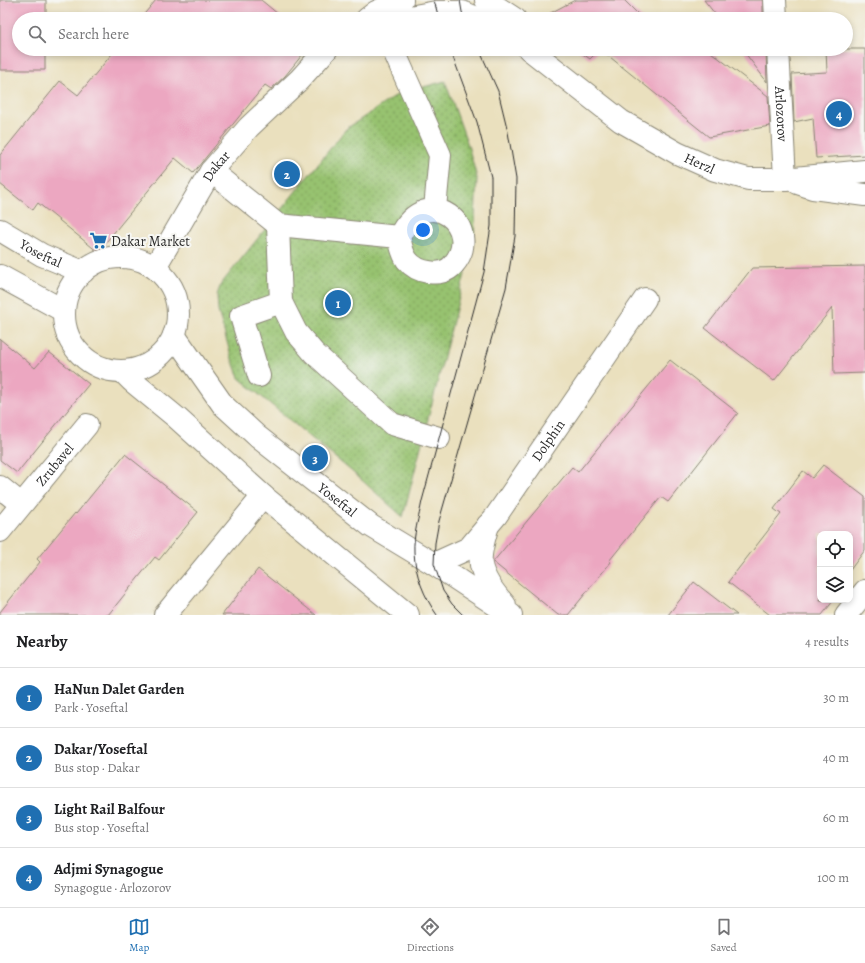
<!DOCTYPE html>
<meta charset="utf-8">
<style>
body{margin:0;font-family:Alegreya,serif;background:#f2f2f2;color:#202124}
.controls{position:absolute;right:12px;bottom:12px;display:grid;overflow:hidden;border-radius:8px;box-shadow:0 2px 6px #0003}
.controls button{width:36px;height:36px;display:grid;place-items:center;padding:0;border:0;border-bottom:1px solid #e0e0e0;background:#fff;color:#202124;font:20px sans-serif}
.you{position:absolute;left:423px;top:230px;width:14px;height:14px;margin:-10px;border:3px solid #fff;border-radius:50%;background:#1a73e8;box-shadow:0 0 0 6px #1a73e833}
.badge{display:grid;place-items:center;width:26px;height:26px;border-radius:50%;background:#1f6fb2;color:#fff;font-size:13px;font-weight:700}
.pin{position:absolute;translate:-50% -50%;border:2px solid #fff;box-shadow:0 1px 4px #0006}
.list{margin:0;padding:0;list-style:none}
h2{display:flex;justify-content:space-between;align-items:center;height:52px;margin:0;padding:0 16px;font-size:17px}
h2 small{font-size:13px;font-weight:400;color:#757577}
.list li{display:grid;grid-template-columns:26px 1fr auto;gap:12px;align-items:center;box-sizing:border-box;height:60px;padding:0 16px;border-top:1px solid #e0e0e0}
.list b{display:block;font-size:15px;white-space:nowrap}
.list p{margin:0;font-size:13px;white-space:nowrap;color:#757577}
.list em{font-size:13px;font-style:normal;color:#757577}
.icon{flex:none;width:22px;height:22px;fill:none;stroke:currentColor;stroke-width:2;stroke-linecap:round;stroke-linejoin:round}
.map{position:relative;flex:none;width:865px;height:615px;overflow:hidden}
.search{position:absolute;background:#fff;box-shadow:0 2px 6px #0003;left:12px;right:12px;top:12px;height:44px;display:flex;align-items:center;gap:10px;box-sizing:border-box;padding:0 14px;border-radius:22px;color:#757577;font-size:15px}
.sheet{height:292px;background:#fff}
nav{display:flex;justify-content:space-around;align-items:center;box-sizing:border-box;height:56px;border-top:1px solid #e0e0e0;background:#fff;font-size:11px;color:#757577}
nav a{display:grid;justify-items:center;gap:2px}
nav .on{color:#1f6fb2}
.map>svg:first-child{display:block}
</style>
<div class="map">
<svg width="865" height="615" viewBox="0 0 865 615">
<defs>
<pattern id="grass-dots" width="8" height="8" patternUnits="userSpaceOnUse"><rect width="8" height="8" fill="#97c26f"/><path d="M2 2h.1M6 6h.1" fill="none" stroke="#7b9e5b" stroke-width="1.8" stroke-linecap="round"/></pattern>
</defs>
<rect width="100%" height="100%" fill="#f6f6f2"/>
<filter id="ink" filterUnits="userSpaceOnUse"><feTurbulence type="fractalNoise" baseFrequency=".025" numOctaves="2"/><feDisplacementMap in="SourceGraphic" scale="8" xChannelSelector="R" yChannelSelector="G"/><feConvolveMatrix kernelMatrix="1 2 1 2 8 2 1 2 1" color-interpolation-filters="sRGB"/></filter>
<filter id="wash" filterUnits="userSpaceOnUse"><feTurbulence type="fractalNoise" baseFrequency=".012" numOctaves="4" result="noise"/><feDisplacementMap in="SourceGraphic" scale="16" xChannelSelector="R" yChannelSelector="G"/><feGaussianBlur stdDeviation="0.9" result="paint"/><feColorMatrix in="noise" values="0 0 0 0 0 0 0 0 0 0 0 0 0 0 0 0 0 1.4 0 .05"/><feComposite in="paint" operator="in"/></filter>
<g filter="url(#wash)">
<rect width="100%" height="100%" fill="#eae0be"/>
<path fill="url(#grass-dots)" stroke="#61764d" d="M 445,81 L 468,145 L 477,178 L 474,239 L 403,517 L 356,475 L 239,378 L 232,359 L 218,311 L 217,295 L 221,284 L 346,129 L 398,94 Z"/>
<g id="blocks">
<path fill="#eca7c1" d="M 0,0 L 46,0 L 46,19 L 19,19 L 19,49 L 45,49 L 45,70 L 0,70 Z
M 156,0 L 261,0 L 284,19 L 140,19 Z
M 575,0 L 624,0 L 643,19 L 539,19 Z
M 704,0 L 763,0 L 763,19 L 719,19 Z
M 116,49 L 307,49 L 285,76 L 271,89 L 265,85 L 193,173 L 175,158 L 98,252 L 38,203 L 33,210 L 0,184 L 0,155 L 60,81 L 78,95 Z
M 576,49 L 707,49 L 768,96 L 770,126 L 709,137 L 600,49 L 590,59 Z
M 742,49 L 766,49 L 767,82 Z
M 826,49 L 865,49 L 865,155 L 816,158 L 813,118 L 794,122 L 792,74 L 827,72 Z
M 865,266 L 865,373 L 834,374 L 832,308 L 774,381 L 705,328 L 752,268 Z
M 0,339 L 35,368 L 49,352 L 89,384 L 17,473 L 0,460 Z
M 670,360 L 738,413 L 668,502 L 661,497 L 609,561 L 611,562 L 568,615 L 558,615 L 493,562 L 572,467 L 578,472 Z
M 125,454 L 198,512 L 159,560 L 155,557 L 108,615 L 0,615 L 0,612 L 40,562 L 37,559 L 75,513 L 76,514 Z
M 823,465 L 865,497 L 865,550 L 850,570 L 850,534 L 820,534 L 820,600 L 834,600 L 822,615 L 770,615 L 728,582 L 781,514 L 774,509 L 803,471 L 812,478 Z
M 258,569 L 316,615 L 222,615 Z
M 694,582 L 737,615 L 668,615 Z"/>
</g>
</g>
<g filter="url(#ink)">
<use href="#blocks" fill-opacity="0" stroke="#8a8674" stroke-width="1"/>
<g fill="none" stroke-linecap="round" stroke-linejoin="round">
<defs>
<path id="pedestrian" d="M 393,49 L 440,155 L 435,209
M 211,171 L 278,225
M 281,302 L 278,225 L 399,237 C 428,178 485,229 453,265 C 442,278 417,273 407,260 C 402,253 401,245 399,237
M 259,376 L 241,316 L 281,302 L 296,332 L 314,353 L 392,424 L 439,438
M 165,615 L 263,496"/>
<g id="minor">
<path d="M 775,0 L 776,19"/>
<path id="s1" d="M 778,49 L 785,179"/>
<path d="M 0,487 L 21,504"/>
<path id="s2" d="M 0,531 L 87,425"/>
<path id="s3" d="M 434,564 L 469,548 L 496,516 L 645,299"/>
<path d="M 846,615 L 865,591"/>
</g>
<g id="tertiary">
<path d="M 486,0 L 515,19"/>
<path d="M 367,19 L 376,12 L 402,0"/>
<path d="M 399,19 L 436,12 L 462,12 L 479,19"/>
<path id="s4" d="M 529,49 L 621,121 L 677,153 L 715,170 L 748,179 L 785,179 L 865,171"/>
<path d="M 798,183 L 813,188 L 865,195"/>
<path id="s5" d="M 0,230 L 42,255 L 83,272"/>
<circle cx="121" cy="314" r="57"/>
<path id="s6" d="M 155,267 L 211,171 L 249,127 L 299,80 L 327,49"/>
<path d="M 0,276 L 64,311"/>
<path id="s7" d="M 174,335 L 223,405 L 258,437 L 371,526 L 434,564 L 511,615"/>
<path d="M 122,371 L 132,381 L 177,418 L 263,496 L 408,615"/>
<path d="M 488,525 C 485,536 479,553 481,565 C 484,580 495,594 505,605"/>
</g>
</defs>
<use href="#pedestrian" stroke="#8a8674" stroke-width="24"/>
<use href="#minor" stroke="#8a8674" stroke-width="24"/>
<use href="#tertiary" stroke="#8a8674" stroke-width="24"/>
<use href="#pedestrian" stroke="#fff" stroke-width="22"/>
<use href="#minor" stroke="#fff" stroke-width="22"/>
<use href="#tertiary" stroke="#fff" stroke-width="22"/>
<path stroke="#2b2b2b" stroke-width="1" d="M 434,0 L 439,19
M 460,0 L 462,12 L 465,19
M 437,615 C 424,597 415,574 414,552 C 413,535 419,517 422,501 L 484,272 L 491,226 L 491,177 L 477,122 L 450,49
M 463,615 L 452,604 L 443,591 L 434,564 L 435,543 L 439,521 L 506,288 L 515,236 L 516,179 L 508,132 L 498,91 L 479,49"/>
</g>
</g>
<defs>
<symbol id="supermarket-bare" viewBox="-9 -9 18 18"><path d="M-6-5.5h2.5l.6 2H6L4.5 2H-2.5L-4.4-4H-6ZM-1.5 3.2a1.3 1.3 0 1 0 .1 0ZM3 3.2a1.3 1.3 0 1 0 .1 0Z" fill="#1f6fb2" stroke="#f6f6f2" stroke-width="2.5" paint-order="stroke"/></symbol>
</defs>
<g fill-rule="evenodd">
<use href="#supermarket-bare" x="86" y="228" width="25" height="25"/>
</g>
<g text-anchor="middle" dominant-baseline="central" stroke-width="4" stroke-linejoin="round" paint-order="stroke">
<g font-size="14" fill="#2b2b2b" stroke="#f6f6f2">
<text stroke="none"><textPath href="#s1" startOffset="65">Arlozorov</textPath></text>
<text stroke="none"><textPath href="#s4" startOffset="206">Herzl</textPath></text>
<text stroke="none"><textPath href="#s6" startOffset="118">Dakar</textPath></text>
<text stroke="none"><textPath href="#s5" startOffset="47">Yoseftal</textPath></text>
<text stroke="none"><textPath href="#s3" startOffset="172">Dolphin</textPath></text>
<text stroke="none"><textPath href="#s2" startOffset="86">Zrubavel</textPath></text>
<text stroke="none"><textPath href="#s7" startOffset="234">Yoseftal</textPath></text>
</g>
<g font-size="14" fill="#2b2b2b" stroke="#f6f6f2" text-anchor="start">
<text x="111" y="241">Dakar Market</text>
</g>
</g>
</svg>
<div class="controls">
<button><svg class="icon" aria-label="locate" viewBox="0 0 24 24"><circle cx="12" cy="12" r="6"/><path d="M12 2v4M12 18v4M2 12h4M18 12h4"/></svg></button>
<button><svg class="icon" aria-label="layers" viewBox="0 0 24 24"><path d="M12 4l9 5-9 5-9-5zM3 14l9 5 9-5"/></svg></button>
</div>
<div class="you"></div>
<div class="pin badge" style="left:338px;top:303px">1</div>
<div class="pin badge" style="left:287px;top:174px">2</div>
<div class="pin badge" style="left:315px;top:458px">3</div>
<div class="pin badge" style="left:839px;top:114px">4</div>
<div class="search"><svg class="icon" aria-label="search" viewBox="0 0 24 24"><circle cx="10" cy="10" r="6"/><path d="M15 15l6 6"/></svg>Search here</div>
</div>
<section class="sheet">
<h2>Nearby<small>4 results</small></h2>
<ul class="list">
<li><span class="badge">1</span><div><b>HaNun Dalet Garden</b><p>Park · Yoseftal</p></div><em>30 m</em></li>
<li><span class="badge">2</span><div><b>Dakar/Yoseftal</b><p>Bus stop · Dakar</p></div><em>40 m</em></li>
<li><span class="badge">3</span><div><b>Light Rail Balfour</b><p>Bus stop · Yoseftal</p></div><em>60 m</em></li>
<li><span class="badge">4</span><div><b>Adjmi Synagogue</b><p>Synagogue · Arlozorov</p></div><em>100 m</em></li>
</ul>
</section>
<nav>
<a class="on"><svg class="icon" aria-label="map" viewBox="0 0 24 24"><path d="M3 6l6-2 6 2 6-2v14l-6 2-6-2-6 2zM9 4v14M15 6v14"/></svg>Map</a>
<a><svg class="icon" aria-label="directions" viewBox="0 0 24 24"><path d="M12 3l9 9-9 9-9-9zM9 14v-3h6M13 9l2 2-2 2"/></svg>Directions</a>
<a><svg class="icon" aria-label="saved" viewBox="0 0 24 24"><path d="M7 4h10v16l-5-4-5 4z"/></svg>Saved</a>
</nav>
